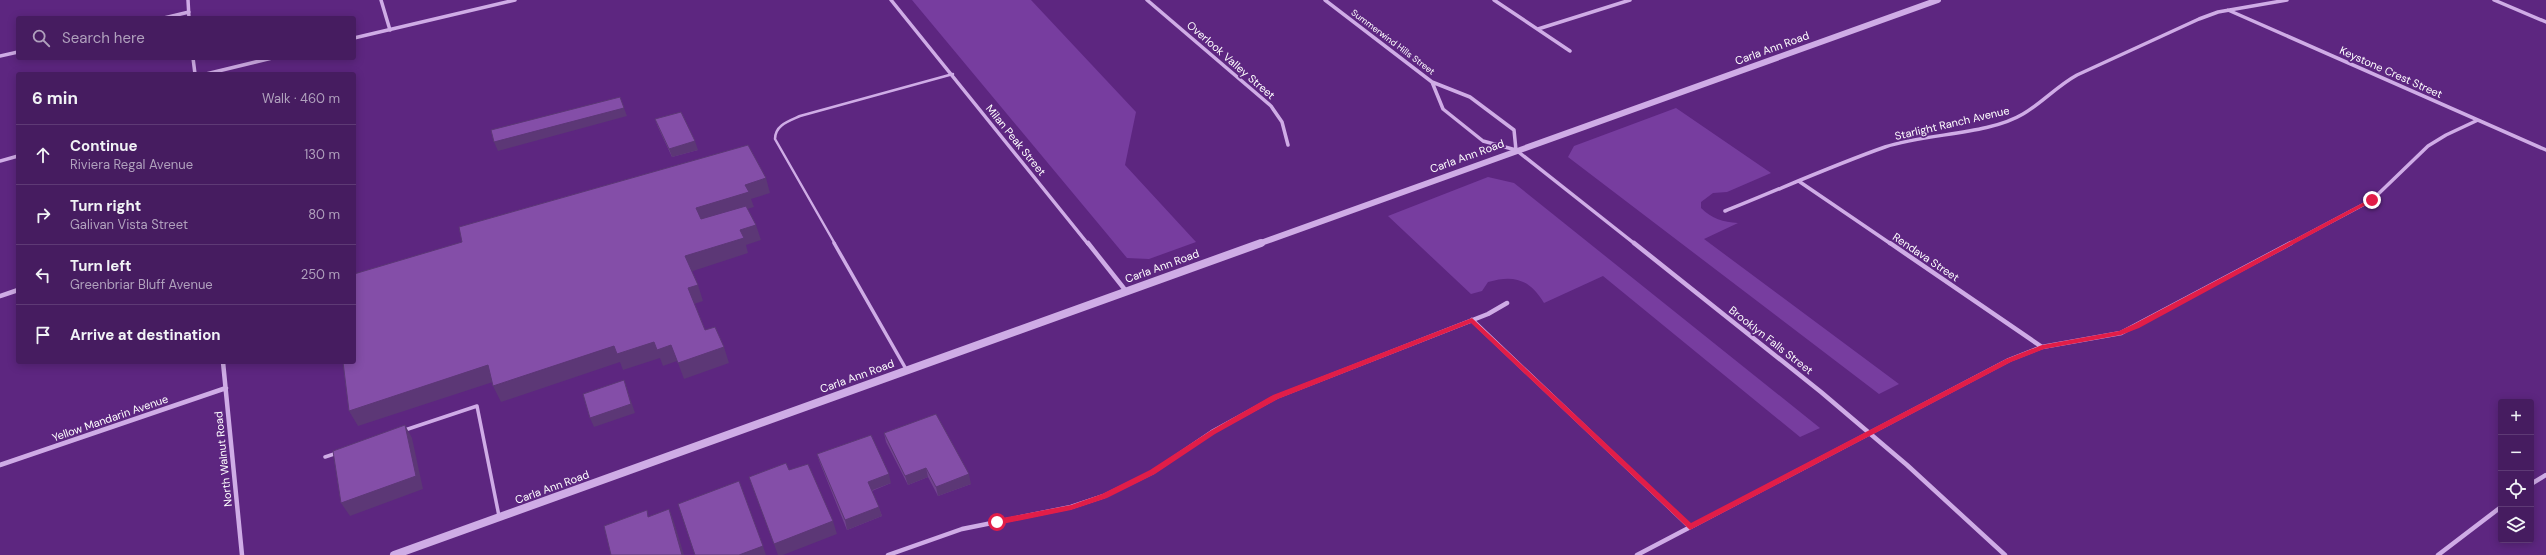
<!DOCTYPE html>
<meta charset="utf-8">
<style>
body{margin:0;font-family:"DM Sans",sans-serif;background:#502969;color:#f1f3f6}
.controls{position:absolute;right:12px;bottom:12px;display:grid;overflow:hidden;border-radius:4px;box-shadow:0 2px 10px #0003}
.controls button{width:36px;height:36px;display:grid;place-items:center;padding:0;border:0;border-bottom:1px solid #5e3a75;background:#461c60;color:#f1f3f6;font:20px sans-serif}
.stop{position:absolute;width:12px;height:12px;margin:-9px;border:3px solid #e11d48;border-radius:50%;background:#fff}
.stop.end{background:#e11d48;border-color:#fff;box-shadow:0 1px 4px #0008}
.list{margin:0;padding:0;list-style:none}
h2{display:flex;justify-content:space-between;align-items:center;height:52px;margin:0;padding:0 16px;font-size:17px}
h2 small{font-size:13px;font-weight:400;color:#b0a1bd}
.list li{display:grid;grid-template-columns:26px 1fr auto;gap:12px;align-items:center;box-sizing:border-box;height:60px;padding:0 16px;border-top:1px solid #5e3a75}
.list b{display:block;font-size:15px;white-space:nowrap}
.list p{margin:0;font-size:13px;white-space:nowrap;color:#b0a1bd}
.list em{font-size:13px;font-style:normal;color:#b0a1bd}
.icon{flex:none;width:22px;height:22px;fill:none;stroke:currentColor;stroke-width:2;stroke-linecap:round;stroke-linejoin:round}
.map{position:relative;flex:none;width:2546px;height:555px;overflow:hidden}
.search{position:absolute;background:#461c60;box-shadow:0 2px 10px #0003;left:16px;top:16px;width:340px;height:44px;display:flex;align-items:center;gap:10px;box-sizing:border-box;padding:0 14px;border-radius:4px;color:#b0a1bd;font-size:15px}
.panel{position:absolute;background:#461c60;box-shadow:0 2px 10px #0003;left:16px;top:72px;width:340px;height:292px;border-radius:4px}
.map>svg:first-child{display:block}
</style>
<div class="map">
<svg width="2546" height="555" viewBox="0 0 2546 555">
<rect width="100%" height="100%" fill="#5d2680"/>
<path fill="#773d9f" d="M 912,0 L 1031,0 L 1136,112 L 1125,165 L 1196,242 L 1149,259 L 1127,258 Z
M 1676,108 L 1771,173 L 1727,192 L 1713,193 L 1701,202 L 1701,208 C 1712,219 1723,222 1738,223 L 1704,239 L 1899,384 L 1879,394 L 1568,157 L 1574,146 Z
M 1488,177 L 1514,183 L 1820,428 L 1800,437 L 1603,276 L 1544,303 C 1530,280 1515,274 1488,282 L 1482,291 L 1471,294 L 1388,216 Z"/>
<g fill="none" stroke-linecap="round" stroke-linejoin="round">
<path stroke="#cface6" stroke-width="2.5" d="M 835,244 L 775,139 C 775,125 789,121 800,116 L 953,74"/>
<path stroke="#cface6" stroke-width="3.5" d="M 834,243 L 906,369
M 405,430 L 477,406 L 499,516
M 325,457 L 337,453"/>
<path stroke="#cface6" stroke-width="3.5" d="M 188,0 L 189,18
M 381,0 L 390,30
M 891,0 L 1088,244
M 1147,0 L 1271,106 L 1282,122 L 1288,145
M 1325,0 L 1432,82 L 1470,97 L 1514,130 L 1516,150
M 1494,0 L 1570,51
M 2494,0 L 2546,22
M 2228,10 L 2546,150
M 164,18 L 189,12
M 1538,29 L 1630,0
M 354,38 L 515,0
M 0,56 L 18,52
M 193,58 L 195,74
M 206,74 L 272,58
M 1432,82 L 1443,109 L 1483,141 L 1516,150 L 1635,244
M 0,161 L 18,156
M 1800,182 L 1891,244
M 1725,211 C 1778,190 1831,166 1885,147 C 1927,133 1988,135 2023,114 C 2042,103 2057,86 2077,75 L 2199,19 L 2218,12 L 2287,0
M 2289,244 L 2372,200 L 2428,146 L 2446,135 L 2478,120"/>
<path stroke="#cface6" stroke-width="4.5" d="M 1088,243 L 1126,291
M 1634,243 L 1821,392 L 1907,465 L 2005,555
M 1890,243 L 2042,347
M 0,296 L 18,290
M 1472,320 L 1690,527
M 223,362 L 242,555
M 0,465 L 226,388
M 2531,484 L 2546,475
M 888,555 L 962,529 L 1071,507 L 1104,496 L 1153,472 L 1212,432 L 1276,397 L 1488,314 L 1507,303
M 1637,555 L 2009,360 L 2042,347 L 2121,333 L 2291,243
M 2438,555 L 2501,507"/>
<path stroke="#cface6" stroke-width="6" d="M 1258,244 L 1938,0"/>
<path stroke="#cface6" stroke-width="8" d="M 394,555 L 1261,243"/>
</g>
<path fill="#724390" d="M 655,119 L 698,150 L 672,157 L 658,127 Z
M 884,433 L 971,484 L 938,496 L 928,477 L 908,485 L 886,442 Z
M 817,454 L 891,483 L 872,491 L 882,516 L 847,530 L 820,463 Z"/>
<path fill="#5c3776" d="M 624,108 L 627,116 L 498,151 L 494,142 Z
M 695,141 L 698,150 L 672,157 L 669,149 Z
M 766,178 L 770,193 L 751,199 L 754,207 L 701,223 L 696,208 L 745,185 Z
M 756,225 L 761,240 L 746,245 L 748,253 L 690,272 L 685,256 L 740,230 Z
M 698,285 L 703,301 L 694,304 L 688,288 Z
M 654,342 L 671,345 L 677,361 L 663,366 L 660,358 L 623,370 L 620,362 L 501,402 L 493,386 L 614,346 Z
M 724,347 L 729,363 L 684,379 L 678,363 Z
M 488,365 L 496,381 L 358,426 L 349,411 Z
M 624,380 L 635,413 L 594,427 L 590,418 Z
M 405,425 L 412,438 L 423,489 L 350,516 L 341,503 Z
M 926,468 L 928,477 L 908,485 L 905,476 Z
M 889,474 L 891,483 L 870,491 L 868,482 Z
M 969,474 L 971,484 L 938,496 L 936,487 Z
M 879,507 L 882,516 L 847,530 L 845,520 Z
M 669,509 L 674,522 L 684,555 L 682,555 Z
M 833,521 L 837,534 L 783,555 L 778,555 L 774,544 Z
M 763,546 L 766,555 L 739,555 Z"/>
<path fill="#844ea8" stroke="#5c3776" d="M 620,97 L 624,108 L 494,142 L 491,130 Z
M 681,112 L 695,141 L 669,149 L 655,119 Z
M 748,145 L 766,178 L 745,185 L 749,192 L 696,208 L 701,219 L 746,206 L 756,225 L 740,230 L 744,238 L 685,256 L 698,285 L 688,288 L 705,330 L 715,327 L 724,347 L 678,363 L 671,345 L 657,350 L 654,342 L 617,354 L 614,346 L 493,386 L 488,365 L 349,411 L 343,362 L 354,362 L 354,274 L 462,242 L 459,227 Z
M 624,380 L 631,404 L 590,418 L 583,394 Z
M 936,414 L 969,474 L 936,487 L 926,468 L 905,476 L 884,433 Z
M 405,425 L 416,476 L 341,503 L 333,451 Z
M 871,435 L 889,474 L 868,482 L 879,507 L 845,520 L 817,454 Z
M 786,463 L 789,470 L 808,464 L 833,521 L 774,544 L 749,477 Z
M 739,481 L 763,546 L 739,555 L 695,555 L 678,504 Z
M 669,509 L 682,555 L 611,555 L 604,526 L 647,510 L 648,517 Z"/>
<path fill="#e11d48" d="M 2370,199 L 2375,200 L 2139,328 L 2121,335 L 2044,349 L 2011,362 L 1690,530 L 1471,323 L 1278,399 L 1215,434 L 1155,474 L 1107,498 L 1071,510 L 997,525 L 993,522 L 997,519 L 1071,505 L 1102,494 L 1150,470 L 1210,431 L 1273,395 L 1472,318 L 1691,523 L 2006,359 L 2042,345 L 2119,331 L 2134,324 Z"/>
<g text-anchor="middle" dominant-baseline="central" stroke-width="3.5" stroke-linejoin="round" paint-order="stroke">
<g font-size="9" fill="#fff" stroke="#5d2680">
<text transform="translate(1393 42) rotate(37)">Summerwind Hills Street</text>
</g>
<g font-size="11" fill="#fff" stroke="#5d2680">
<text transform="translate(1772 48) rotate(-20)">Carla Ann Road</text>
<text transform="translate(1231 60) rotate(41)">Overlook Valley Street</text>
<text transform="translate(2391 72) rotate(24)">Keystone Crest Street</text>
<text transform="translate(1952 123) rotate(-13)">Starlight Ranch Avenue</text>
<text transform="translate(1016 140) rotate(51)">Milan Peak Street</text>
<text transform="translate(1467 156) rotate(-20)">Carla Ann Road</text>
<text transform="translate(1926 257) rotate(34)">Rendava Street</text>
<text transform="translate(1162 266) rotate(-20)">Carla Ann Road</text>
<text transform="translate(1771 340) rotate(38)">Brooklyn Falls Street</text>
<text transform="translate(857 376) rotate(-20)">Carla Ann Road</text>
<text transform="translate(110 418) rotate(-19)">Yellow Mandarin Avenue</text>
<text transform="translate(223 459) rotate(-96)">North Walnut Road</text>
<text transform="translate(552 487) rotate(-20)">Carla Ann Road</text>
</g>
</g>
</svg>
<div class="controls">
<button>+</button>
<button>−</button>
<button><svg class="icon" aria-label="locate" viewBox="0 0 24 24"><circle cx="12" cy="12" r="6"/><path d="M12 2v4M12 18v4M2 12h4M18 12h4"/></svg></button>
<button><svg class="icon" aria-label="layers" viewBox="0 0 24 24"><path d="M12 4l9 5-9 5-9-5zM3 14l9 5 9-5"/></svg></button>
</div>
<div class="stop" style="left:997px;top:522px"></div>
<div class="stop end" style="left:2372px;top:200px"></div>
<div class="search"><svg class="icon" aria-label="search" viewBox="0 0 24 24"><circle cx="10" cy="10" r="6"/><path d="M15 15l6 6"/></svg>Search here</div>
<section class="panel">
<h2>6 min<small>Walk · 460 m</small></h2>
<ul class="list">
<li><svg class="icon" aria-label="ahead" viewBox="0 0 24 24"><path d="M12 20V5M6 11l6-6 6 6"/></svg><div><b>Continue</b><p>Riviera Regal Avenue</p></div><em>130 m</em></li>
<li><svg class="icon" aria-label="right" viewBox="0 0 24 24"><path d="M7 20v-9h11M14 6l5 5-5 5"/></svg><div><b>Turn right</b><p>Galivan Vista Street</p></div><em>80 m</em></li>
<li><svg class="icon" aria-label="left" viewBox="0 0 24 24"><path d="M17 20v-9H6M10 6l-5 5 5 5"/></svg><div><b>Turn left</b><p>Greenbriar Bluff Avenue</p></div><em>250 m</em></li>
<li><svg class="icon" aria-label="arrive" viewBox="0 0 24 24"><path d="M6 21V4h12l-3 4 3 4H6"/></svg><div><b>Arrive at destination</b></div></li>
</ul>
</section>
</div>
